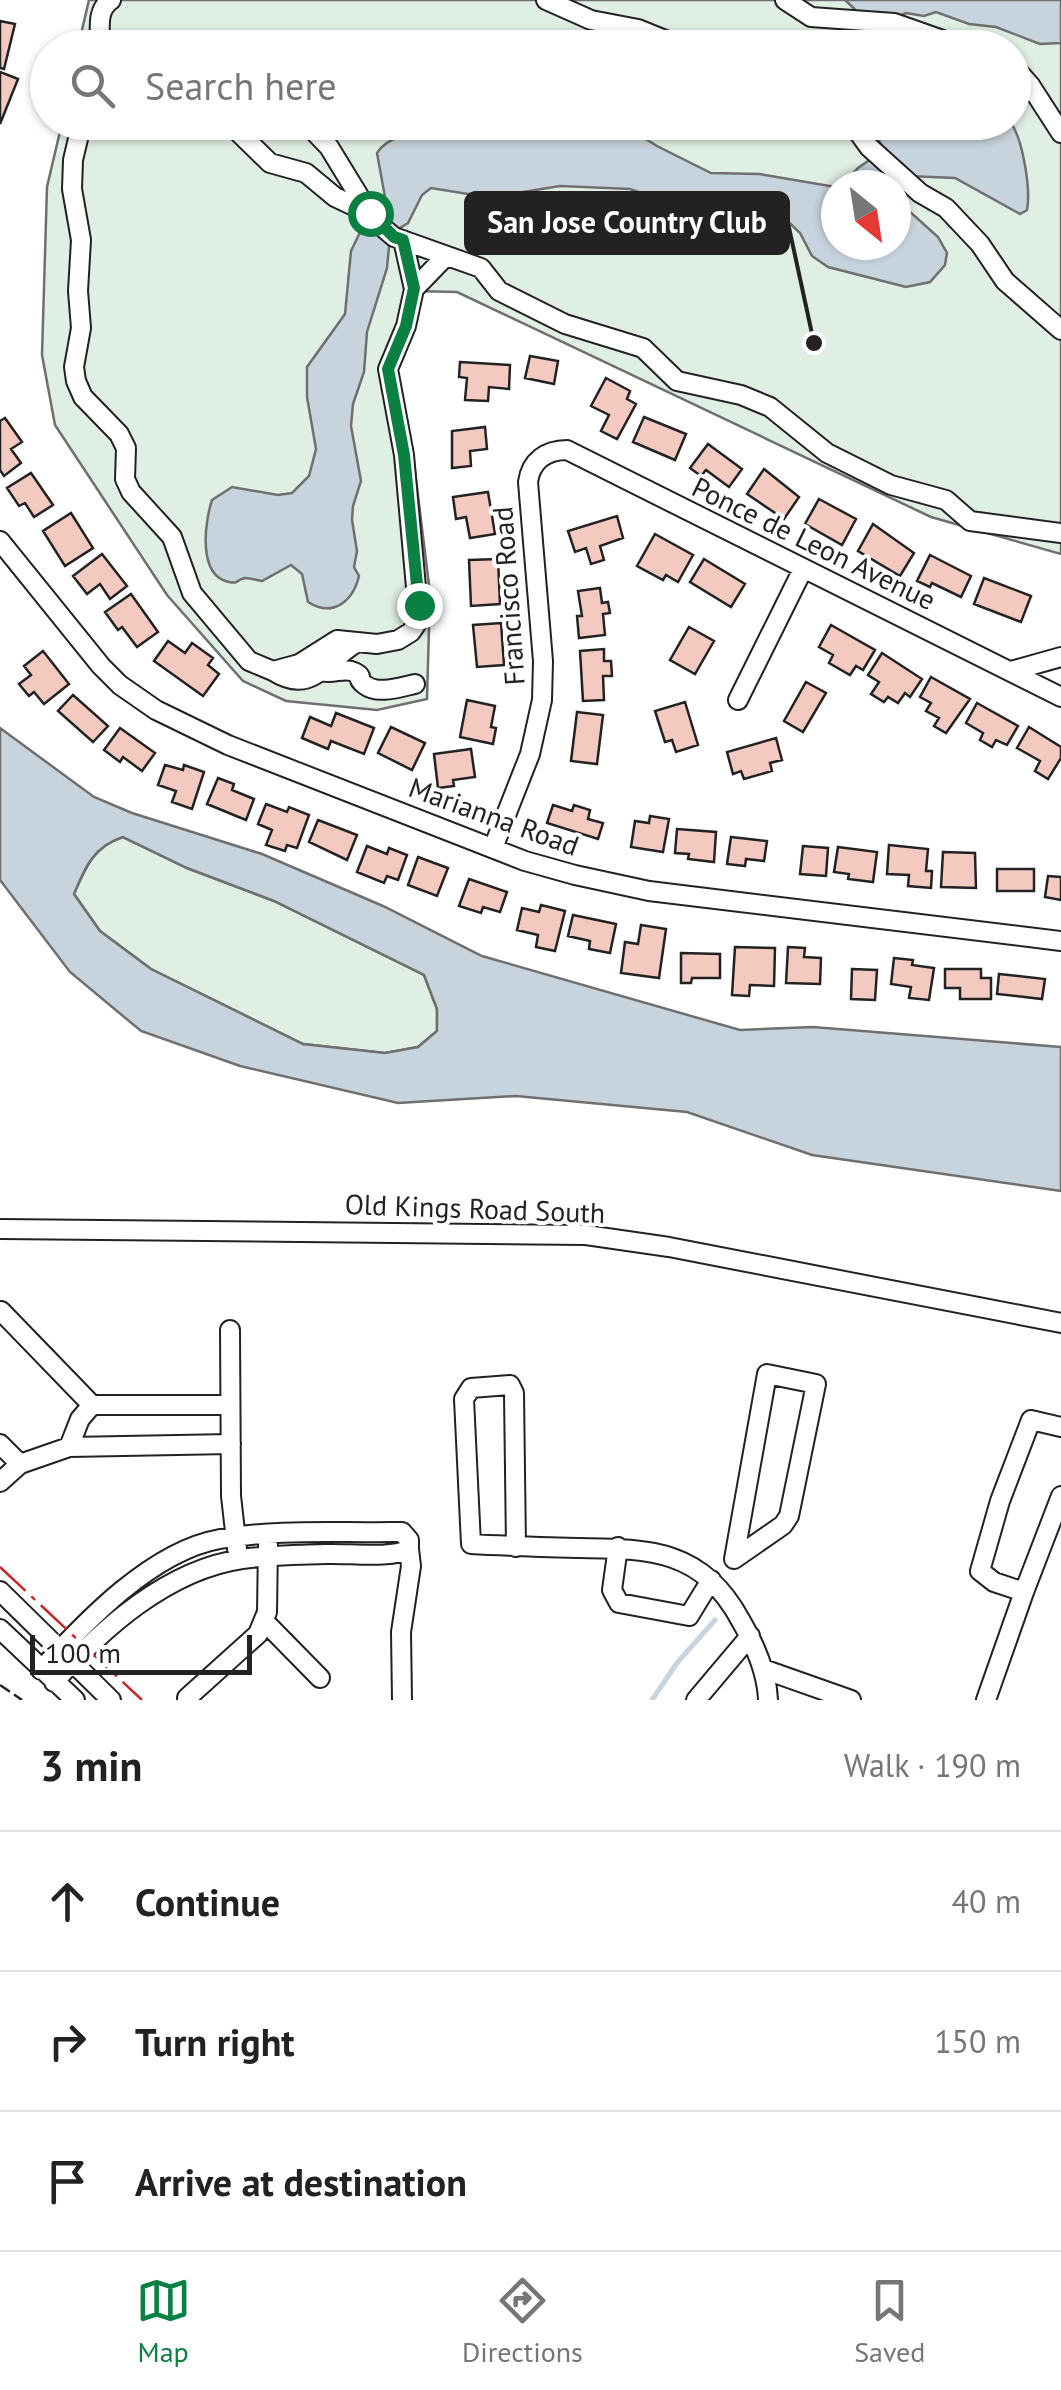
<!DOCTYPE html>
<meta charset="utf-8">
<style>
body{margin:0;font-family:"PT Sans",sans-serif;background:#f6f6f6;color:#222}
.compass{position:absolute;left:821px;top:170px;width:90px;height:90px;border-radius:50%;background:#fff;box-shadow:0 2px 8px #0004;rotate:150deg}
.scale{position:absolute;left:30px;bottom:25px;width:222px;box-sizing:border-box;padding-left:10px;border:5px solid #222;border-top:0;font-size:28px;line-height:35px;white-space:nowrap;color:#222;-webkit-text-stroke:8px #fff;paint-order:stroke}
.stop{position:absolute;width:30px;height:30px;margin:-22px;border:8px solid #0b8043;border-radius:50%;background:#fff}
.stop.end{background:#0b8043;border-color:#fff;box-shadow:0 2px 10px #0008}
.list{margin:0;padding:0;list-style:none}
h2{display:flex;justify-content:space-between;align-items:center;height:130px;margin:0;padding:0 40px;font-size:42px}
h2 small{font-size:32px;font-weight:400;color:#767676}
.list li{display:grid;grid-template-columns:65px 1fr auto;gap:30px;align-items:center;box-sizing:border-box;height:140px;padding:0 40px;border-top:2px solid #e0e0e0}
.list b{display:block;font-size:38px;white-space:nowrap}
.list em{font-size:32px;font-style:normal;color:#767676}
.icon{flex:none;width:55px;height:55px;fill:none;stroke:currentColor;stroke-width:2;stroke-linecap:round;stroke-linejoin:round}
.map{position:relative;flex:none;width:1061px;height:1700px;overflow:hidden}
.search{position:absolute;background:#fff;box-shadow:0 2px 8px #0004;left:30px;right:30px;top:30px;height:110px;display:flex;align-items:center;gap:25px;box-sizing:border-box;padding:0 35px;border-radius:55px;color:#767676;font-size:38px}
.sheet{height:550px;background:#fff}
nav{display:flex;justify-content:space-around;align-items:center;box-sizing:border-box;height:140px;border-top:2px solid #e0e0e0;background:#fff;font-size:28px;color:#767676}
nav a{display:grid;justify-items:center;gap:5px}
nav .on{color:#0b8043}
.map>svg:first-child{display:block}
</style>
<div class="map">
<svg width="1061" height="1700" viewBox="0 0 1061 1700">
<rect width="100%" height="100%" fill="#fff"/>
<path fill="#e0efe3" stroke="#6f6f6f" stroke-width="2.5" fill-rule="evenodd" d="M 89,0 L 1061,0 L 1061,554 L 931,517 L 457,292 L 413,291 L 390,362 L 412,447 L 430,593 L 427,699 L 377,710 L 286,701 L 243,681 L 167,595 L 55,425 L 42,355 L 47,187 L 62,123 L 1014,122 L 1014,48 L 78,47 ZM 836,185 L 896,185 L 896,245 L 836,245 Z
M 123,837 L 187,868 L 274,901 L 424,975 L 437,1009 L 437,1031 L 418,1047 L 385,1053 L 303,1044 L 151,969 L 100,931 L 74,894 C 86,867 94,846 123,837 Z"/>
<path fill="#c7d3dd" stroke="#6f6f6f" stroke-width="2.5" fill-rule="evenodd" d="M 845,0 L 1061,0 L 1061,43 L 1040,44 L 996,27 L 969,24 L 936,12 L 924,16 L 906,13 L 894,18 L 891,26 L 894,47 L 850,47 L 855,28 L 863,17 Z
M 462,123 L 620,123 L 657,146 L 711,173 L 759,174 L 836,187 L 836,245 L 896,245 L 896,185 L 842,185 L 858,168 L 881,152 L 881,144 L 869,123 L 1011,123 C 1023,140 1031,190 1027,210 L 1020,214 L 955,178 L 908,176 L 902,183 L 904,201 L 909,211 L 938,237 L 947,253 L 945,265 L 930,282 L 906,287 L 828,267 L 812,256 L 800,233 L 778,212 L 761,208 L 711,223 L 682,218 L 650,196 L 630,189 L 560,186 L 517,193 L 468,194 L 431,188 L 422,195 L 408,223 L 395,231 L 389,247 L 387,268 L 367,332 L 364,372 L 353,404 L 351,426 L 361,481 L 353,506 L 352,520 L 357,551 L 354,567 L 359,576 C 353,601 333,618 308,602 L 302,574 L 291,565 L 262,581 C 256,580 251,578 245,578 C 235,580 240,584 229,582 C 197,576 205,521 212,500 L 232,487 L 278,495 L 292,493 L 309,476 L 316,449 L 307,397 L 307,367 L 345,314 L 351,251 L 364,224 L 381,212 L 385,197 L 377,153 C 392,129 436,131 462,123 Z
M 0,728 L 94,797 L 132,813 L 262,854 L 383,906 L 482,956 L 740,1030 L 813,1027 L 1061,1047 L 1061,1191 L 812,1155 L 687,1112 L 516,1096 L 398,1103 L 240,1066 L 141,1031 L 70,972 L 0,880 ZM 123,837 L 187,868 L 274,901 L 424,975 L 437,1009 L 437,1031 L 418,1047 L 385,1053 L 303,1044 L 151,969 L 100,931 L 74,894 C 85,867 94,846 123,837 Z"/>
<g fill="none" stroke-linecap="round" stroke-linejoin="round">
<path stroke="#c7d3dd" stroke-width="5" d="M 652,1700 L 677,1663 L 715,1620"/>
</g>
<path fill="#f3c9c0" stroke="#222" stroke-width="2.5" d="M 0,21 L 15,24 L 4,69 L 0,68 Z
M 0,72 L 18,79 L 0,124 Z
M 530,356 L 558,361 L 554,384 L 525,378 Z
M 460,362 L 510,365 L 509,389 L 489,387 L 488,401 L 465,400 L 467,378 L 459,377 Z
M 606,378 L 630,391 L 627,399 L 636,404 L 617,439 L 601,431 L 609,415 L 591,406 Z
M 644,417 L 686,434 L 675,460 L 633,442 Z
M 5,418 L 22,442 L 11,449 L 21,463 L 4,476 L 0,470 L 0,421 Z
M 485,427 L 487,449 L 470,451 L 471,466 L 452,468 L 452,431 Z
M 708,444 L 742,469 L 729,487 L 706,470 L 701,476 L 690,468 Z
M 764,469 L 799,497 L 784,519 L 747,494 Z
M 31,473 L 53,505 L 34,517 L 25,503 L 19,506 L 7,488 Z
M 488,492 L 495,534 L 470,538 L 466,517 L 456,519 L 453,497 Z
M 819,499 L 856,519 L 842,545 L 805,524 Z
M 71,513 L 93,548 L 65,566 L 43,531 Z
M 617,516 L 623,538 L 600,546 L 604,560 L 591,564 L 586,548 L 575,552 L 568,531 Z
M 873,524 L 914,553 L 900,576 L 858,551 Z
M 655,534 L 693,555 L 678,582 L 666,575 L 663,580 L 637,566 Z
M 102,554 L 127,586 L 110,599 L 100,584 L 87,594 L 73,576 Z
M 930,555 L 971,576 L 961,597 L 932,583 L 930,587 L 917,581 Z
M 498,559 L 500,604 L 471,606 L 469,560 Z
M 704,559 L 745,584 L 731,607 L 690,582 Z
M 984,578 L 1031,596 L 1021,622 L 974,604 Z
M 600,588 L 602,603 L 608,602 L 610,613 L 603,614 L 605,635 L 579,638 L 577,616 L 582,616 L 578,591 Z
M 131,594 L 158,632 L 137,647 L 122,627 L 118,630 L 105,612 Z
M 501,623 L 504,665 L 477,667 L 473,625 Z
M 831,625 L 875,650 L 863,670 L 856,666 L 850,675 L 829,663 L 833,655 L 819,647 Z
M 689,627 L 714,641 L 695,674 L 670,660 Z
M 168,641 L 185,653 L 192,643 L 213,658 L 208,665 L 219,674 L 203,696 L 154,661 Z
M 604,649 L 604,661 L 611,661 L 612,676 L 603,676 L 604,700 L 583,701 L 580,651 Z
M 43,651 L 69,684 L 44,704 L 34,692 L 29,696 L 19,684 L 31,675 L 24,666 Z
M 882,653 L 922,679 L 910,697 L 905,693 L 898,703 L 888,697 L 884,702 L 871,694 L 879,682 L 868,675 Z
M 931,677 L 970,699 L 946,733 L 934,726 L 939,718 L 926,711 L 931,703 L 920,697 Z
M 806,682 L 826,693 L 803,732 L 784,721 Z
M 73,695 L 108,726 L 93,742 L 58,711 Z
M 467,700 L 495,706 L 491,727 L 496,728 L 493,744 L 460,737 Z
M 685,702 L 698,745 L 676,752 L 672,740 L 665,742 L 655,711 Z
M 977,703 L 1018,726 L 1007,745 L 996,740 L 992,747 L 980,740 L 983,733 L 966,723 Z
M 577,712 L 603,715 L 597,764 L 571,761 Z
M 336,713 L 374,728 L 364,754 L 331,741 L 328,749 L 302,738 L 310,717 L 331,726 Z
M 391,727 L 425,743 L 412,770 L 378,753 Z
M 1029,727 L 1061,747 L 1061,758 L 1048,779 L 1035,771 L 1040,761 L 1017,748 Z
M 120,728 L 155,753 L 142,771 L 123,757 L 120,762 L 104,750 Z
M 776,738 L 782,760 L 770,763 L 772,771 L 744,779 L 741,771 L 733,774 L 727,752 Z
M 471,749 L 475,777 L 453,780 L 454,786 L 438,788 L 434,754 Z
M 165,765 L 183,770 L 184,765 L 204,772 L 192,809 L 172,802 L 176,791 L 158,785 Z
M 218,778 L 234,784 L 232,790 L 254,799 L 246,820 L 207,804 Z
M 266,804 L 287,812 L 289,807 L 309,815 L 297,848 L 287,845 L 285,851 L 266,845 L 272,830 L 258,824 Z
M 553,805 L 572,811 L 574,805 L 590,810 L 588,819 L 603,823 L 598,839 L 547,823 Z
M 650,816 L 669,819 L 663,852 L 631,847 L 635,821 L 649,823 Z
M 318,820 L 357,835 L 347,860 L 309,842 Z
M 677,829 L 716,832 L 714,862 L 688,859 L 689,854 L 675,853 Z
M 731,837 L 767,841 L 764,861 L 746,859 L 745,866 L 727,864 Z
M 889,845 L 928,849 L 926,871 L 932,871 L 931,888 L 908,886 L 909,875 L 887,874 Z
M 367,846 L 387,854 L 389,848 L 407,855 L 398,880 L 387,876 L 384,883 L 357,872 Z
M 803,846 L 828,848 L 826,876 L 800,874 Z
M 838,847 L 877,852 L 873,882 L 848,879 L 849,874 L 834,872 Z
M 943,852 L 975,853 L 976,888 L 941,887 Z
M 418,857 L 448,868 L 437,896 L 408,885 Z
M 997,869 L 1034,869 L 1034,891 L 997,891 Z
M 1048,876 L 1061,877 L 1061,900 L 1045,897 Z
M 469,879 L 507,892 L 500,912 L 483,907 L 481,913 L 459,906 Z
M 541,905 L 565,911 L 555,951 L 536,947 L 538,935 L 517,930 L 522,908 L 539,912 Z
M 573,915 L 616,924 L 610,953 L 589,949 L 590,941 L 568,936 Z
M 641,925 L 666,929 L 659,978 L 621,973 L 625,942 L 638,944 Z
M 735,947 L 775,948 L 774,986 L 750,985 L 749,996 L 732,995 Z
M 788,947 L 805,948 L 804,957 L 821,958 L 820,984 L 786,983 Z
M 681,953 L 720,954 L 720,978 L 692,978 L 691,983 L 681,983 Z
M 894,958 L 913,960 L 912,965 L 934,968 L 929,1000 L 909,998 L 911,987 L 891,984 Z
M 852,969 L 877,970 L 875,1000 L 851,999 Z
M 945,969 L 981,969 L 981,978 L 991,978 L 991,999 L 960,999 L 960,988 L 945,988 Z
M 999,974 L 1045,979 L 1042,999 L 997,994 Z"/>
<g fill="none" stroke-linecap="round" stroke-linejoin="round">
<defs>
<path id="minor" d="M 546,0 L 591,20 L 638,29 L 675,44 L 739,44 L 753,48
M 785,0 L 811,17 L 894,23 L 965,48
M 100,48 C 101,31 95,11 111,0
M 1014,67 L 1030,85 L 1061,133
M 82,122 L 73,160 L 72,189 L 81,240 L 78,291 L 81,328 L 74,367 L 76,381 L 83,397 L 119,434 L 126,448 L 125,479 L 131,492 L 172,537 L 192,593 L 249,661 L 273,671 L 299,664 L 337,640 L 377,644 L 398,640 L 411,632 L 419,620 L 404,455 L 388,369 L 406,326 L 414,289 L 446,256
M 228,122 L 270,163 L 306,173 L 335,197 L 369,213
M 305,122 L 329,147 L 373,219 L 394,237 L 481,268 L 499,291 L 565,324 L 643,348 L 677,381 L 741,395 L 770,407 L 827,453 L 891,485 L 946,500 L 970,521 L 1061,533
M 851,122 L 869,147 L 920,193 L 946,208 L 980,244 L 1005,281 L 1061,330
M 403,240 L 414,289
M 0,541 L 101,666 L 120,685 L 156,710 L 228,745 L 525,861 L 575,875 L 649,891 L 1061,941
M 273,671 C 312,696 324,662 356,643
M 321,671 C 332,675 344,667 354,672 C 367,679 353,676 365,685 C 378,695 400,687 415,684
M 1011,671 L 1061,657
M 738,700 L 803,569
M 493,848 L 530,754 L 542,700 L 543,661 L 528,482 C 531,461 546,450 567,450 L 1061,697
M 0,1229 L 586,1235 L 669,1247 L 1061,1323
M 1,1311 L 92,1405
M 230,1330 L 231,1496 L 237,1549
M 767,1374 L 816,1384 L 789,1516 L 783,1525 L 734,1559 Z
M 1061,1427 L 1031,1420 L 1000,1501 L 980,1571 L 994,1582 L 1024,1592 L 1061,1496
M 0,1444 L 20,1464
M 69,1447 L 231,1444
M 0,1482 L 20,1464 L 69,1447 L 80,1419 L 92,1405 L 230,1405
M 516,1547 L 514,1393 L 510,1385 L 471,1388 L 464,1399 L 471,1544 C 506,1546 542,1547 578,1548 C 651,1549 702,1549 741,1621 C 755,1645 767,1672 768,1700
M 618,1547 L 612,1590 L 619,1603 L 689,1616 L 711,1580
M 0,1591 L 111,1700
M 265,1622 L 320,1678
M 0,1629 L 75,1700
M 763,1669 L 851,1700
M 41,1670 C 86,1621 152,1551 220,1539 C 276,1529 335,1533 391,1532 L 402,1532 L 409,1540 L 409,1549 C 392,1559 348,1553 326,1554 C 298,1555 270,1555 242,1559 C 167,1570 103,1628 54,1682
M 187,1698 L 258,1634 L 267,1612 L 268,1545
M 402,1700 L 401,1632 L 411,1566 L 409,1549
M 696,1700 L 750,1636
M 986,1700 L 1024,1592"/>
</defs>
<use href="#minor" stroke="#222" stroke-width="22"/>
<use href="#minor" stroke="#fff" stroke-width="18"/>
<path stroke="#222" stroke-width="2.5" stroke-dasharray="12 5" stroke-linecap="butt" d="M 0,1685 L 22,1700"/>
<path stroke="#c62828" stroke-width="2.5" stroke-dasharray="35 8 5 8" stroke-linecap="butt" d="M 0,1567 L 142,1700"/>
</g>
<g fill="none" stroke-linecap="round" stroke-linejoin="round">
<path stroke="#0b8043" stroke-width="12" d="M 370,213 L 394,237 L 403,240 L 414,288 L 406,326 L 388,369 L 404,455 L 419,605"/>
</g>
<g text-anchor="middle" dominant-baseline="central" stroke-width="8" stroke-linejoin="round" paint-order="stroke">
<g font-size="28" fill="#222" stroke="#fff">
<text transform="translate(814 543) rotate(26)">Ponce de Leon Avenue</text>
<text transform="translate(508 596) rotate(-94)">Francisco Road</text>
<text transform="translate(494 816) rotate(20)">Marianna Road</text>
<text transform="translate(475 1208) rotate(2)">Old Kings Road South</text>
</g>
</g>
<path fill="none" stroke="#222" stroke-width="4" d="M814 343L788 223"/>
<circle fill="#222" stroke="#fff" stroke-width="4" cx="814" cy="343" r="10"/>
<rect fill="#222" stroke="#222" stroke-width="4" x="466" y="193" width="322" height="60" rx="10"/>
<g font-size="30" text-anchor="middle" font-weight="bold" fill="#fff">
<text x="627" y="233">San Jose Country Club</text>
</g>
</svg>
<svg class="compass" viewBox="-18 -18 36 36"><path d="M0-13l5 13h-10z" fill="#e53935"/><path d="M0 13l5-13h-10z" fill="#767676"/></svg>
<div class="scale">100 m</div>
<div class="stop" style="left:370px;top:213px"></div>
<div class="stop end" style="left:419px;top:605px"></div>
<div class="search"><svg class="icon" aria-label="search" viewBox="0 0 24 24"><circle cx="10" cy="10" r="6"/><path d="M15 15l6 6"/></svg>Search here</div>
</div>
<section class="sheet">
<h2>3 min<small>Walk · 190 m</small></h2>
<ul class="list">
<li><svg class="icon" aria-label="ahead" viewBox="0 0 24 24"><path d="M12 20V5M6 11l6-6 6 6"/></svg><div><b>Continue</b></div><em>40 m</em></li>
<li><svg class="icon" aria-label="right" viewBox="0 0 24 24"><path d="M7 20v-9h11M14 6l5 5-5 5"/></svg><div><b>Turn right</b></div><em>150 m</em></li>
<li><svg class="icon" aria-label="arrive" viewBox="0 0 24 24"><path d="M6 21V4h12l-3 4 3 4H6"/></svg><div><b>Arrive at destination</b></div></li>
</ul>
</section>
<nav>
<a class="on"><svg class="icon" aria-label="map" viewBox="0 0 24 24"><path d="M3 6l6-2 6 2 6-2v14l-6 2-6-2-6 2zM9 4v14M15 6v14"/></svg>Map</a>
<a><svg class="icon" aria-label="directions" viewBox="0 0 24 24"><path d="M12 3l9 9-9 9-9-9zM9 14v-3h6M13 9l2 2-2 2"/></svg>Directions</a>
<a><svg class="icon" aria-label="saved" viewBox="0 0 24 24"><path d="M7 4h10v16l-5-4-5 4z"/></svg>Saved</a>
</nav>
